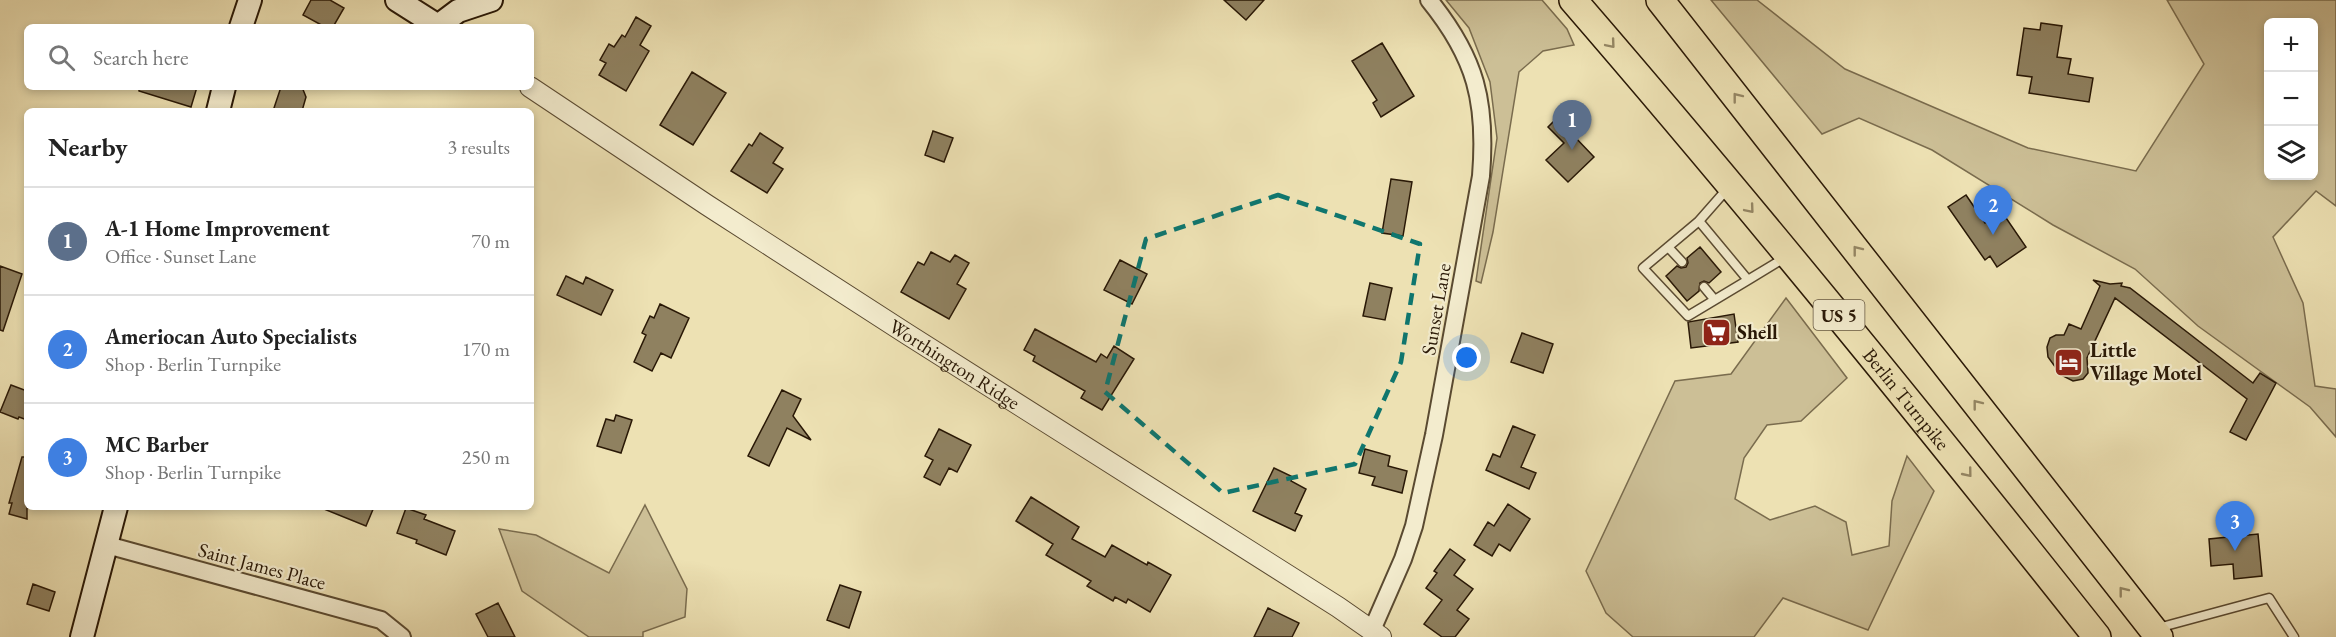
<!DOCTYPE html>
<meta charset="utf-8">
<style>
body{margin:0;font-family:"EB Garamond",serif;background:#f6f6f6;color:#222}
.controls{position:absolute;right:18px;top:18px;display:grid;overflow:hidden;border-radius:9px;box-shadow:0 3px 9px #0003}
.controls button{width:54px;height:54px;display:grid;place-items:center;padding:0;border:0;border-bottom:2px solid #e0e0e0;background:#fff;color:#222;font:30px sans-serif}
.you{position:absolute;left:1467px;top:358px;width:21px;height:21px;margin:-15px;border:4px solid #fff;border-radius:50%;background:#1a73e8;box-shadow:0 0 0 9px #1a73e833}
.badge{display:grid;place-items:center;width:39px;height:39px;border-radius:50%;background:#8f2418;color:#fff;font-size:20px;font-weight:700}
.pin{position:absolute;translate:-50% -50px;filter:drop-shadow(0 2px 3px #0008)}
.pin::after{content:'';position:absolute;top:32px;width:21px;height:18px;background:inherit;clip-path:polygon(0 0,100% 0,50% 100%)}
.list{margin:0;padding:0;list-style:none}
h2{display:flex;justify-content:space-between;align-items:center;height:78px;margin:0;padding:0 24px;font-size:26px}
h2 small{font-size:20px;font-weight:400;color:#767676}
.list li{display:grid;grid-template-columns:39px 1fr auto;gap:18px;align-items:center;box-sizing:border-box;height:108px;padding:0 24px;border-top:2px solid #e0e0e0}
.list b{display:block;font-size:22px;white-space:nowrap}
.list p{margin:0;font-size:20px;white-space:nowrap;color:#767676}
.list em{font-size:20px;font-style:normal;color:#767676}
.icon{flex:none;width:33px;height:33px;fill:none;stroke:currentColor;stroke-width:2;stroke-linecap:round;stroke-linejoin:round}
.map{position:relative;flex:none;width:2336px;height:637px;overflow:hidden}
.search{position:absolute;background:#fff;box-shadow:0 3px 9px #0003;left:24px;top:24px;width:510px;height:66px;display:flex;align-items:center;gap:15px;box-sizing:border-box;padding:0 21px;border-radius:9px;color:#767676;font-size:22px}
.panel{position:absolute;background:#fff;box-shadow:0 3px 9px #0003;left:24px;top:108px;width:510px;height:402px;border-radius:9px}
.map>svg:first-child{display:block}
</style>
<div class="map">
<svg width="2336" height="637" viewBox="0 0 2336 637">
<rect width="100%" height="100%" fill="#ede1b3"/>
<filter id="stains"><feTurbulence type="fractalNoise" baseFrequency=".00333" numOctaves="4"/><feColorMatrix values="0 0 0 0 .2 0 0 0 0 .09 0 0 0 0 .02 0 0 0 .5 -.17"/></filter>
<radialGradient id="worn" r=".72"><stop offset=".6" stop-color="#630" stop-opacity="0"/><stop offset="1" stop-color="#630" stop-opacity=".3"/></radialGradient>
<path fill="#ccbf96" stroke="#7a6c4e" stroke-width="1.5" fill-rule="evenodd" d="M 1446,0 L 1542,0 L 1567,29 L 1574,45 L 1543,51 L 1519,72 L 1493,232 L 1481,283 L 1476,281 L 1497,138 L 1490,82 L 1469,28 Z
M 1711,0 L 1757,0 L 1845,69 L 2028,148 L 2136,171 L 2204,64 L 2167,0 L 2336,0 L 2336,206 L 2316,191 L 2273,237 L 2303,303 L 2315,386 L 2336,389 L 2336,437 L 2310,407 L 2198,326 L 2135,269 L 2053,225 L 1932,150 L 1859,118 L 1822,134 ZM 2314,22 L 2314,176 L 2268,176 L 2268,22 Z
M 1786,298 L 1847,378 L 1801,421 L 1767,425 L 1744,458 L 1735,499 L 1770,520 L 1815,506 L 1846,522 L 1852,555 L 1889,546 L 1892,501 L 1907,456 L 1934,491 L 1868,630 L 1783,598 L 1754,637 L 1633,637 L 1606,613 L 1586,571 L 1675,381 L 1731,374 Z
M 645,505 L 687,589 L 685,617 L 643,632 L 643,637 L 589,637 L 522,591 L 499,529 L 536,535 L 609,573 Z"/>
<path fill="#8f8160" stroke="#291806" stroke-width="1.5" d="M 311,0 L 330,0 L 344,8 L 333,27 L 325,27 L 303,15 Z
M 1224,0 L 1264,0 L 1246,20 Z
M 636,17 L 651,26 L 640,45 L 649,51 L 626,91 L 599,75 L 606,63 L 600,60 L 609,44 L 614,47 L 622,35 L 625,37 Z
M 2041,23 L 2062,26 L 2057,57 L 2071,59 L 2068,74 L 2093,78 L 2089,102 L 2029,93 L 2032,77 L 2017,75 L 2024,28 L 2040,30 Z
M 1382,43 L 1414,96 L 1381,117 L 1373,103 L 1377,100 L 1352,61 Z
M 692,72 L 726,93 L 693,145 L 660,125 Z
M 139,87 L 197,87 L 191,107 L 139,91 Z
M 281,87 L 302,87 L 306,97 L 302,111 L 273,111 Z
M 1563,112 L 1579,129 L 1573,135 L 1594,157 L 1568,182 L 1546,160 L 1564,143 L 1548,127 Z
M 933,131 L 953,138 L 944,162 L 925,155 Z
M 760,133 L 783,148 L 773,163 L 783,169 L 767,193 L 731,171 L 749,144 L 752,146 Z
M 1391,179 L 1412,182 L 1403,236 L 1382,233 Z
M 1966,195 L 1985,223 L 2002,212 L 2026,247 L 1997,267 L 1990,256 L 1985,260 L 1948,207 Z
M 1700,247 L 1721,272 L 1709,283 L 1704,281 L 1700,283 L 1699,291 L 1687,301 L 1666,276 L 1677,266 L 1681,268 L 1686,267 L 1688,263 L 1687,258 Z
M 931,252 L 950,262 L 955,255 L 969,263 L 957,284 L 966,289 L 949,319 L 901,292 L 918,262 L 924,265 Z
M 1120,260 L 1147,274 L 1132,304 L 1104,290 Z
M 0,266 L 22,274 L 3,331 L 0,330 Z
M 566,276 L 583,284 L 586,277 L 613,290 L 601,315 L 557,295 Z
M 2093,280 L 2110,284 L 2122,283 L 2121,286 L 2130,288 L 2253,383 L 2260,373 L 2276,383 L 2246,440 L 2230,432 L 2247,399 L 2115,298 L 2087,358 L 2088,373 L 2083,379 L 2073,381 L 2061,375 L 2048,357 L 2047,347 L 2050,338 L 2056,335 L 2064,335 L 2069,324 L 2081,329 L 2100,286 Z
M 1370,283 L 1392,288 L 1385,320 L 1363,316 Z
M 660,304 L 689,318 L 671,358 L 661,353 L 652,371 L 634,362 L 646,335 L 642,333 L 650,316 L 654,318 Z
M 1734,314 L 1738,342 L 1691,348 L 1688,322 Z
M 1035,329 L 1096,362 L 1101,354 L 1107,358 L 1114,346 L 1134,359 L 1102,410 L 1081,398 L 1085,391 L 1033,361 L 1035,356 L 1024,350 Z
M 1522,333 L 1553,344 L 1543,373 L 1511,362 Z
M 11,385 L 27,391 L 27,420 L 19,417 L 18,419 L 0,412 Z
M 782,390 L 801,399 L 793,416 L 811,440 L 787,428 L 769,466 L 748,456 Z
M 616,415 L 632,420 L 621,453 L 597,446 L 606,419 L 614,421 Z
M 1513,426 L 1535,435 L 1521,467 L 1536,473 L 1529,489 L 1486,470 L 1493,454 L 1500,457 Z
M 939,429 L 971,445 L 957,472 L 949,468 L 940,485 L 924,477 L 933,460 L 925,456 Z
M 1365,449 L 1390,456 L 1388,466 L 1407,471 L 1402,493 L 1372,485 L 1375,477 L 1359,473 Z
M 22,457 L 27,457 L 27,519 L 9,514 L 12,503 L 9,503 Z
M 1274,468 L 1293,477 L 1291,481 L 1306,489 L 1295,513 L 1302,516 L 1295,531 L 1253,511 Z
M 1031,497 L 1079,527 L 1072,539 L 1105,557 L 1112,545 L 1147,565 L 1148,562 L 1171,575 L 1150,612 L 1128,599 L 1126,603 L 1115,597 L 1113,601 L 1087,586 L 1091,581 L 1046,555 L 1053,544 L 1016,521 Z
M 1508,504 L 1530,519 L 1510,551 L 1499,544 L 1492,556 L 1474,545 L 1488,522 L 1494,526 Z
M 319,507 L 374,507 L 366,526 Z
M 406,508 L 426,515 L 424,519 L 455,531 L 446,555 L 416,543 L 417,540 L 397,533 Z
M 2258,534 L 2262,576 L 2234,579 L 2233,564 L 2211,566 L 2209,539 Z
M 1450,549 L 1465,560 L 1454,575 L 1473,589 L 1457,610 L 1469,619 L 1455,637 L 1442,637 L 1424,624 L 1442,600 L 1426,588 L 1437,573 L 1434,571 Z
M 33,584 L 55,592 L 49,611 L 27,604 Z
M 840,585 L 861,592 L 849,628 L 827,620 Z
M 498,603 L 515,637 L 488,637 L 476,614 Z
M 1268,608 L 1299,623 L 1292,637 L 1254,637 Z"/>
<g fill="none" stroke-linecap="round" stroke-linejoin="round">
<defs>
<path id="service" d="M 1728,188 L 1699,221 L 1748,280 L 1786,257
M 1699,221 L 1643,268 L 1688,316 L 1748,280
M 1668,247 L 1682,262
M 1704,287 L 1714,299
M 2158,628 L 2269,598 L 2294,637"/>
<path id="minor" d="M 107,545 L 381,620 L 402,637
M 1372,630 L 1403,559 L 1414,526 L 1434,435 L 1481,176 C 1487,102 1476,58 1429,0"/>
<g id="tertiary">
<path id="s1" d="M 530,87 L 707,205 L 907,334 L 1338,607 L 1381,637"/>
</g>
<path id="secondary" d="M 397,0 L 438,26 L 458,11 L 491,0
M 241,27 L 250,0
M 218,111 L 224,87
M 82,637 L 116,507"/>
<g id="trunk">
<path id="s2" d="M 1573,0 C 1753,208 1926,421 2097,637"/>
<path d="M 1660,0 L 2159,637"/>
</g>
</defs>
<use href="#service" stroke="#5a4a31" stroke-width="11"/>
<use href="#minor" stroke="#5a4a31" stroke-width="20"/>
<use href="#tertiary" stroke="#5a4a31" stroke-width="22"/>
<use href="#secondary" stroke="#291806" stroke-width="26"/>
<use href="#trunk" stroke="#291806" stroke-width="30"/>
<use href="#service" stroke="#f3ecce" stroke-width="8"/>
<use href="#minor" stroke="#f3ecce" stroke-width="16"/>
<use href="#tertiary" stroke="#f3ecce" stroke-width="20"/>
<use href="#secondary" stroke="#f3ecce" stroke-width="22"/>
<use href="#trunk" stroke="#ede1b3" stroke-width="27"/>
</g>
<defs><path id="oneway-chevron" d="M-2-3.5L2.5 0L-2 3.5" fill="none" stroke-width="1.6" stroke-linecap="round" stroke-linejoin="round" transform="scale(1.5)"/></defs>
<g stroke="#958765">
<use href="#oneway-chevron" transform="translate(1611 44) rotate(50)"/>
<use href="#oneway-chevron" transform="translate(1737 97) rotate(-128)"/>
<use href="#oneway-chevron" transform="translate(1750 209) rotate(50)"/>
<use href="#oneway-chevron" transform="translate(1857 250) rotate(-128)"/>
<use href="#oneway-chevron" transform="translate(1977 404) rotate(-128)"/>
<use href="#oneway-chevron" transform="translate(1968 473) rotate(51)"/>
<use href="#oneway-chevron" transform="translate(2123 591) rotate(-128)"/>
</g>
<path fill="none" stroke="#0f766e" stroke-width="4.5" stroke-dasharray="12 8" stroke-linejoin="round" d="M 1278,195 L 1420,244 L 1401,362 L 1355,464 L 1223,493 L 1105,392 L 1146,239 Z"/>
<defs>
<symbol id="supermarket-square" viewBox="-11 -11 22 22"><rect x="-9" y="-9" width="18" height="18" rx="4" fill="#8f2418" stroke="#f3ecce"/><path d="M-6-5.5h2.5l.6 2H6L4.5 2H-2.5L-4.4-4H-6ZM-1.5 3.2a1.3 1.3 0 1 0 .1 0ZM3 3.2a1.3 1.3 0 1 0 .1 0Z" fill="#fff"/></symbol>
<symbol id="hotel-square" viewBox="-11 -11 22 22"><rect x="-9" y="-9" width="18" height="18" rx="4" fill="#8f2418" stroke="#f3ecce"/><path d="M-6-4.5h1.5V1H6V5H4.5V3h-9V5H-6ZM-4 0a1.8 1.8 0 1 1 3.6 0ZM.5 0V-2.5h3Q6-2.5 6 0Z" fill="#fff"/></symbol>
</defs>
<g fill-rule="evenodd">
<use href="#supermarket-square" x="1700" y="316" width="33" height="33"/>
<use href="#hotel-square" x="2052" y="346" width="33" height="33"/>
</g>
<g text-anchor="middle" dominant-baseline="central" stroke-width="4.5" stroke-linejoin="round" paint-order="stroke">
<rect fill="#f3ecce" stroke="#665842" stroke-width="1.5" x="1813.5" y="300" width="51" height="30" rx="4.5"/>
<g font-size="18" font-weight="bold" fill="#291806">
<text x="1839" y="315">US 5</text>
</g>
<g font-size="20" fill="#291806" stroke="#f3ecce">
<text transform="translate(1436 309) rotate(-80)">Sunset Lane</text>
<text stroke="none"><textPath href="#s1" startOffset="507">Worthington Ridge</textPath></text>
<text stroke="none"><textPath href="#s2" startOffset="520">Berlin Turnpike</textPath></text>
<text transform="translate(262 566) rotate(15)">Saint James Place</text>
</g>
<g font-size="20" font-weight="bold" fill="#291806" stroke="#f3ecce" text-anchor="start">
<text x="1737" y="332">Shell</text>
<text x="2090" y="350">Little<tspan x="2090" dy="23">Village Motel</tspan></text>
</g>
</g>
<rect width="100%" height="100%" filter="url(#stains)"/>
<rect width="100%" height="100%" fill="url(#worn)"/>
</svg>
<div class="controls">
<button>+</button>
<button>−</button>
<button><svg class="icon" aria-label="layers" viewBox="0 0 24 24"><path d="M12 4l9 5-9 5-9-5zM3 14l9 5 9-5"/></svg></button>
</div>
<div class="you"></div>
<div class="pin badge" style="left:1572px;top:150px;background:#5c6f8a">1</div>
<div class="pin badge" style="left:1993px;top:235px;background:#3f7fe0">2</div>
<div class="pin badge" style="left:2235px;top:551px;background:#3f7fe0">3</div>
<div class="search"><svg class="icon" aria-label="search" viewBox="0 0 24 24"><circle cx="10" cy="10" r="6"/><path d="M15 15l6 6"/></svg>Search here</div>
<section class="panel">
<h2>Nearby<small>3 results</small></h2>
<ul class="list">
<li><span class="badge" style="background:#5c6f8a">1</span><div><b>A-1 Home Improvement</b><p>Office · Sunset Lane</p></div><em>70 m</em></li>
<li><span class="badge" style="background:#3f7fe0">2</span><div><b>Ameriocan Auto Specialists</b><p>Shop · Berlin Turnpike</p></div><em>170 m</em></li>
<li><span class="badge" style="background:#3f7fe0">3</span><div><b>MC Barber</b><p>Shop · Berlin Turnpike</p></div><em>250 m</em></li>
</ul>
</section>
</div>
